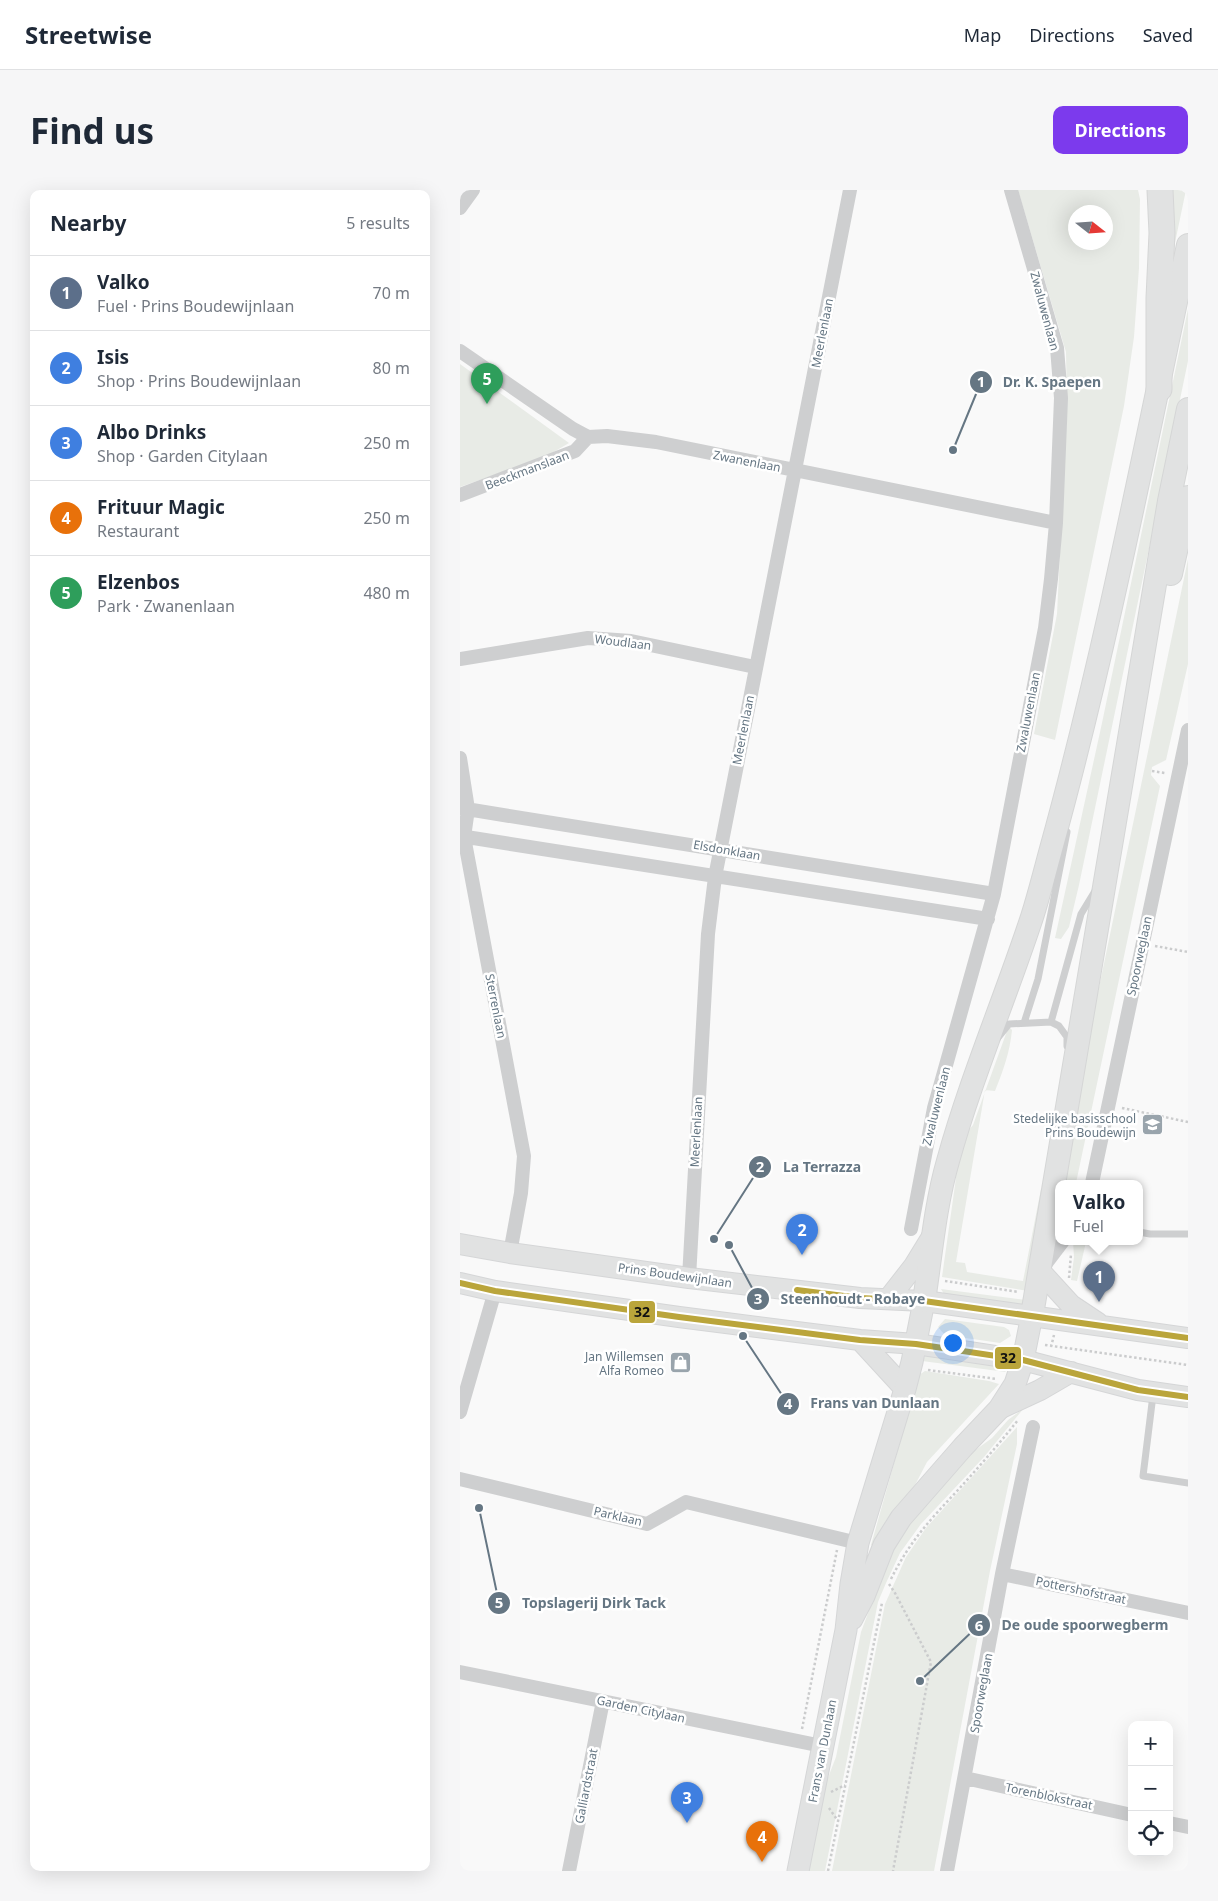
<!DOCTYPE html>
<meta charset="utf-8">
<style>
body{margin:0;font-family:"Noto Sans",sans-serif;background:#f6f6f7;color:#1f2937}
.controls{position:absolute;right:15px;bottom:15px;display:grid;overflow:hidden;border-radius:10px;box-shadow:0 5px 20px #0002}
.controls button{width:45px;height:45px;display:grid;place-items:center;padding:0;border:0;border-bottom:1px solid #e0e1e3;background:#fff;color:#1f2937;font:25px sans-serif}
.compass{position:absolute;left:608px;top:15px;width:45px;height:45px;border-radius:50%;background:#fff;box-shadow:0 5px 20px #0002;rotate:107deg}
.you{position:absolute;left:492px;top:1152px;width:18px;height:18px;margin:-12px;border:4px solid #fff;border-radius:50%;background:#1a73e8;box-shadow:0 0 0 8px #1a73e833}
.badge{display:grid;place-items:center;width:32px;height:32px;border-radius:50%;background:#7c3aed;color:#fff;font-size:16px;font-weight:700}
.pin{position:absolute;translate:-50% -41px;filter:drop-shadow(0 1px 2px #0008)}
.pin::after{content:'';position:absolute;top:26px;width:18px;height:15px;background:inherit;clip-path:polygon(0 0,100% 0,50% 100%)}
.popup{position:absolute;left:595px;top:990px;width:88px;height:65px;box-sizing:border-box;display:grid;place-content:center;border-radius:10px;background:#fff;filter:drop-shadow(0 1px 4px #0005);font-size:16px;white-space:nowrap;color:#747a83}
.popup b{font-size:19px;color:#1f2937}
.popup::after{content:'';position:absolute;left:50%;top:100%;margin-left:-10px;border:10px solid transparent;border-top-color:#fff}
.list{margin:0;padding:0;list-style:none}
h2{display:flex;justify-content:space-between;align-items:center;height:65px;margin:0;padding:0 20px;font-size:21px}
h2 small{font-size:16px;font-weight:400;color:#747a83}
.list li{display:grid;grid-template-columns:32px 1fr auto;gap:15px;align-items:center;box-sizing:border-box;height:75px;padding:0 20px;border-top:1px solid #e0e1e3}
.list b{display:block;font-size:19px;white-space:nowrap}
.list p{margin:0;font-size:16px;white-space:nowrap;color:#747a83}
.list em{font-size:16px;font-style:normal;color:#747a83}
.icon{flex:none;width:28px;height:28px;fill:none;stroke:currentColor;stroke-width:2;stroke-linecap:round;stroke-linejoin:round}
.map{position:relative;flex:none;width:728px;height:1681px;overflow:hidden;border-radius:10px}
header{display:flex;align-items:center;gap:30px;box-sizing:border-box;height:70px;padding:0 25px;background:#fff;border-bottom:1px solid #e0e1e3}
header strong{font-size:24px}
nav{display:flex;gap:28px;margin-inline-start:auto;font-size:18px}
.intro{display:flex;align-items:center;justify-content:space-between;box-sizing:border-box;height:120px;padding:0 30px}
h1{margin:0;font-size:35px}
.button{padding:12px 22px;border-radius:10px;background:#7c3aed;color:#fff;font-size:18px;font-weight:700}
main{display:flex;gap:30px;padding:0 30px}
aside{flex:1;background:#fff;border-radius:10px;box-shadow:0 5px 20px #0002}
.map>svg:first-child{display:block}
</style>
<header>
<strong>Streetwise</strong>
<nav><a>Map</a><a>Directions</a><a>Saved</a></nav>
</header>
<div class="intro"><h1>Find us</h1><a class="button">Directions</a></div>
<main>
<aside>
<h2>Nearby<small>5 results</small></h2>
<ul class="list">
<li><span class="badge" style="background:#5c6f8a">1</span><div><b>Valko</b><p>Fuel · Prins Boudewijnlaan</p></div><em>70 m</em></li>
<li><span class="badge" style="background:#3f7fe0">2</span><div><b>Isis</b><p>Shop · Prins Boudewijnlaan</p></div><em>80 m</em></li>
<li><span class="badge" style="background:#3f7fe0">3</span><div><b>Albo Drinks</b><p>Shop · Garden Citylaan</p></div><em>250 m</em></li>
<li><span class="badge" style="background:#e8710a">4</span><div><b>Frituur Magic</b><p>Restaurant</p></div><em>250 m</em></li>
<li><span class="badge" style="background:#2e9e5b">5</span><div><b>Elzenbos</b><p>Park · Zwanenlaan</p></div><em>480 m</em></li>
</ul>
</aside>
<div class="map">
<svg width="728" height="1681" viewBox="0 0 728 1681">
<rect width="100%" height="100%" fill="#f9f9f9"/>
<path fill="#e8ebe6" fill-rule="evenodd" d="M 558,0 L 678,0 L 680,9 L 679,78 L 674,147 L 664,216 L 595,550 L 574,544 L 597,424 L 607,221 L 606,162 ZM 616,22 L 646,22 L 646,52 L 616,52 Z
M 704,0 L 726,0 L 707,91 Z
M 728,119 L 728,171 L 619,695 L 609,737 L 601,749 L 595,748 L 642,533 Z
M 0,174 L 109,253 L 87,266 L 0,297 Z
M 728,369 L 728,474 L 706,570 L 692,577 L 691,585 L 700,596 L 616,993 L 604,993 L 636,812 Z
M 550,838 L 552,840 C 550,862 543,881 535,901 L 525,900 L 496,1072 L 505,1073 L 507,1082 L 563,1091 L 581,999 L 582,1019 L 568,1101 L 482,1087 L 496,988 L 495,974 L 504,946 L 513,935 L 547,841 Z
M 613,1051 L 626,1052 L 617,1091 L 611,1090 L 614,1067 Z
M 481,1099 L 566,1110 L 565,1114 L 561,1116 L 484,1104 Z
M 485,1129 L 544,1137 L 549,1140 L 551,1146 L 540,1153 L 485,1145 L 478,1137 Z
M 466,1165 L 540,1176 L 546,1182 L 462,1171 Z
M 465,1181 L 529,1191 L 539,1194 L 467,1272 L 455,1295 L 427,1329 L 413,1356 L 411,1355 L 459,1185 Z
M 564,1218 L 524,1267 L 461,1334 L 440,1363 L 426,1393 L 418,1412 L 365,1681 L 348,1681 L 364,1598 L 376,1567 L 401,1442 L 429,1367 L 449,1334 L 510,1264 L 532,1248 L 548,1230 Z
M 557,1237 L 557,1254 L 530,1381 L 474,1681 L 372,1681 L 425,1414 L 446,1367 L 466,1338 Z"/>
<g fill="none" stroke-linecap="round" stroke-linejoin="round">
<defs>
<path id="secondary" d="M 0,1054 L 50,1063 L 229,1088 L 400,1108 L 464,1111 L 728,1148
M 580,1081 L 611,1115 L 638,1133
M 0,1093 L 35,1101 L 219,1127 L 400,1150 L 456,1154 L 563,1170 L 678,1200 L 728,1207
M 429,1108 L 454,1076 L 473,1045
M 400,1150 L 445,1199
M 539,1219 L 580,1200 L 611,1182"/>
<path id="primary" d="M 392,1429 L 404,1406 L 424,1355 L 441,1328 L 503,1257 L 539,1219 L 555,1194 L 563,1170 L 572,1125
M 338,1681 L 386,1440 L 391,1394 L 398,1353 L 445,1199 L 452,1172 L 464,1111"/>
<path id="trunk" d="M 711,384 L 728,307
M 464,1111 C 471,1065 475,1016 488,971 C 511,888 545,809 572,727 C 579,705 585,681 591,659 C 646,460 685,257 728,55
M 572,1125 L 709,311 L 728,219"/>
<path id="motorway" d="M 699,199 L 699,108 L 702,43 L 700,0"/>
</defs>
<use href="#secondary" stroke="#d5d6d7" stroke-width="22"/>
<use href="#primary" stroke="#d5d6d7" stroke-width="23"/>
<use href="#trunk" stroke="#d5d6d6" stroke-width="24"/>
<use href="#motorway" stroke="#d5d6d6" stroke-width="27"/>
<path stroke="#cbcccd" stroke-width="2.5" stroke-dasharray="2.5 2.5" stroke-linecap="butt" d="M 692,581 L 705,583
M 695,756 L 728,762
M 662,918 L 728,932
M 609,1088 L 611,1064
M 485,1091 L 559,1102
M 585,1155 L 728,1175
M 591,1157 L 594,1145
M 468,1180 L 537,1189
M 431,1389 C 450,1351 469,1331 498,1300 C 518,1278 539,1254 558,1230
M 429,1394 L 435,1403 L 471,1472 L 433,1681
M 342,1539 L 377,1360
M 371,1602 L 385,1595
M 369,1618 L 378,1631
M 368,1681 L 422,1413"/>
<path stroke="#cecfd0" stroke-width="7" d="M 591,832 L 621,724 L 635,701
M 564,833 L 578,789 L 607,642
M 536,850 L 549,834 L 591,832 L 599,836 L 607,847 L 607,856
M 679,1042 L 690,1044 L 728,1044
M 693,1205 L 683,1286 L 728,1293"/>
<path stroke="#cecfd0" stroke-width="14" d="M 0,18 L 13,0
M 0,161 L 113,239 L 128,247 L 147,246 L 196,252 L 596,333
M 0,305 L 115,261 L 128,247
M 0,469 L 128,448 L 171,451 L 295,477
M 0,568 L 8,619 L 4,647 L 64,966 L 61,1003 L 50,1063
M 0,618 L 534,704
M 0,646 L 528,729
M 632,993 L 728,540
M 451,1039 L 474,918 L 534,704 L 585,438 L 591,389 L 596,333 L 601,208 L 597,158 L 551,0
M 584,1076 L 603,1051
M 229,1088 L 248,744 L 255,687 L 390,0
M 0,1222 L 35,1101
M 0,1289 L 187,1334 L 226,1312 L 398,1353
M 542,1384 L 728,1423
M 0,1482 L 362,1556
M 505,1588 L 672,1625
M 709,1633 L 728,1637
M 109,1681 L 143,1511
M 487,1681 L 542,1384 L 573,1237"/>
<use href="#secondary" stroke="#e1e2e2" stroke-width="20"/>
<use href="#primary" stroke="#e1e2e2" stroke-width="21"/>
<use href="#trunk" stroke="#e1e2e2" stroke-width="22"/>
<use href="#motorway" stroke="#e1e2e2" stroke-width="25"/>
<defs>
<path id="bus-1" d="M 0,1093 L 35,1101 L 219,1127 L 400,1150 L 456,1154 L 563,1170 L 678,1200 L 728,1207
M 337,1100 L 400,1108 L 464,1111 L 728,1148"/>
</defs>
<use href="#bus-1" stroke="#fff" stroke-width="10"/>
<use href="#bus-1" stroke="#baa53b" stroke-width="6"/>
</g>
<defs>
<symbol id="school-square" viewBox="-11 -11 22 22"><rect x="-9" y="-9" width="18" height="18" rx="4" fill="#99a4ac" stroke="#fff"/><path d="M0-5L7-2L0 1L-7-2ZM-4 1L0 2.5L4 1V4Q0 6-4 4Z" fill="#fff"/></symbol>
<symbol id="shop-square" viewBox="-11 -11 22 22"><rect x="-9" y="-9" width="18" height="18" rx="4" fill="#99a4ac" stroke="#fff"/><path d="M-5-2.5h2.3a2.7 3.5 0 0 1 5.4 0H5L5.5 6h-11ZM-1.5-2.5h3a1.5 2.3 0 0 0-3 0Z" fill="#fff"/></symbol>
</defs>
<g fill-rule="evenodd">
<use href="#school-square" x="680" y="922" width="25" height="25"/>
<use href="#shop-square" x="208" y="1160" width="25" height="25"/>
</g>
<g text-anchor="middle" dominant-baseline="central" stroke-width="5" stroke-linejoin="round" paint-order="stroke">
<g font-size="12" fill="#657683" stroke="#fff">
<text transform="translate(585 121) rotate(75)">Zwaluwenlaan</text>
<text transform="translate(362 143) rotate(-79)">Meerlenlaan</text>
<text transform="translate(287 271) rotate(11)">Zwanenlaan</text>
<text transform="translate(67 280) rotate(-21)">Beeckmanslaan</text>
<text transform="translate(163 452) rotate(7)">Woudlaan</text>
<text transform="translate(568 522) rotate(-79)">Zwaluwenlaan</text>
<text transform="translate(283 540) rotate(-79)">Meerlenlaan</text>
<text transform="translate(267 660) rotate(10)">Elsdonklaan</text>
<text transform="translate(679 766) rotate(-78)">Spoorweglaan</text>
<text transform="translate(36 816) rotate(79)">Sterrenlaan</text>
<text transform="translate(476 916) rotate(-76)">Zwaluwenlaan</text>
<text transform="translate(236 942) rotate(-87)">Meerlenlaan</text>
<text transform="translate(215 1085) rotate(8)">Prins Boudewijnlaan</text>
<text transform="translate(158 1326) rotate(13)">Parklaan</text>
<text transform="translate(621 1400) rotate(12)">Pottershofstraat</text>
<text transform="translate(521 1503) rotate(-80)">Spoorweglaan</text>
<text transform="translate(181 1519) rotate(12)">Garden Citylaan</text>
<text transform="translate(362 1561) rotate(-79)">Frans van Dunlaan</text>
<text transform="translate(126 1596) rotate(-79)">Galliardstraat</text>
<text transform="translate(589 1606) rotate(12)">Torenblokstraat</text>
</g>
<g font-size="12" fill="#657683" stroke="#fff" text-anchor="end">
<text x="676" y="928">Stedelijke basisschool<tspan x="676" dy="14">Prins Boudewijn</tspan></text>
<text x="204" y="1166">Jan Willemsen<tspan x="204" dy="14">Alfa Romeo</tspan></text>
</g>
</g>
<path fill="none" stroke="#657683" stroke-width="2" d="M493 260L521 192M254 1049L300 977M269 1055L298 1109M283 1146L328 1214M19 1318L39 1413M460 1491L519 1435"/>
<g fill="#657683" stroke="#fff" stroke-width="2">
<circle cx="493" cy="260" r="5"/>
<circle cx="254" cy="1049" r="5"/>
<circle cx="269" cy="1055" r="5"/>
<circle cx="283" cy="1146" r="5"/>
<circle cx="19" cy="1318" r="5"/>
<circle cx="460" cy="1491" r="5"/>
<circle cx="521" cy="192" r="12"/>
<circle cx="300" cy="977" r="12"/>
<circle cx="298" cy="1109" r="12"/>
<circle cx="328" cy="1214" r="12"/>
<circle cx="39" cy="1413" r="12"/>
<circle cx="519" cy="1435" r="12"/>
</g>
<g font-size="15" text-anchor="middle" font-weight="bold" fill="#fff">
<text x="521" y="197">1</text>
<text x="300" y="982">2</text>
<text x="298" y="1114">3</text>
<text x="328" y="1219">4</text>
<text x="39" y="1418">5</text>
<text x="519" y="1441">6</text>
</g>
<g font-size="14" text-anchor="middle" font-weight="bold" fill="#657683" stroke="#fff" stroke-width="5" stroke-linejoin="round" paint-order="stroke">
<text x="592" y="197">Dr. K. Spaepen</text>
<text x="362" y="982">La Terrazza</text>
<text x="393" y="1114">Steenhoudt - Robaye</text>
<text x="415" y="1218">Frans van Dunlaan</text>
<text x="134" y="1418">Topslagerij Dirk Tack</text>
<text x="625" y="1440">De oude spoorwegberm</text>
</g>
<g stroke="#fff" stroke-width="2">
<rect x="168" y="1110" width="28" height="24" rx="5" fill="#baa53b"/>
<rect x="534" y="1156" width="28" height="24" rx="5" fill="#baa53b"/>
</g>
<g font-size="14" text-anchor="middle" font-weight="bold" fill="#111">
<text x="182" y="1127">32</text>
<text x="548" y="1173">32</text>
</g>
</svg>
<div class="controls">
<button>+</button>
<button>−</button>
<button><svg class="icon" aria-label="locate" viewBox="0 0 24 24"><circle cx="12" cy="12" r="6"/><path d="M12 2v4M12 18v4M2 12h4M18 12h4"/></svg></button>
</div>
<svg class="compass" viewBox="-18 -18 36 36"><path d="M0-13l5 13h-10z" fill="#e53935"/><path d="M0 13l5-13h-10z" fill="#747a83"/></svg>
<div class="you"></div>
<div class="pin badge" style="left:639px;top:1112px;background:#5c6f8a">1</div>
<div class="popup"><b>Valko</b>Fuel</div>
<div class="pin badge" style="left:342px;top:1065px;background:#3f7fe0">2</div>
<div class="pin badge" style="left:227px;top:1633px;background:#3f7fe0">3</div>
<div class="pin badge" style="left:302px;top:1672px;background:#e8710a">4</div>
<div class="pin badge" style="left:27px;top:214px;background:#2e9e5b">5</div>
</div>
</main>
